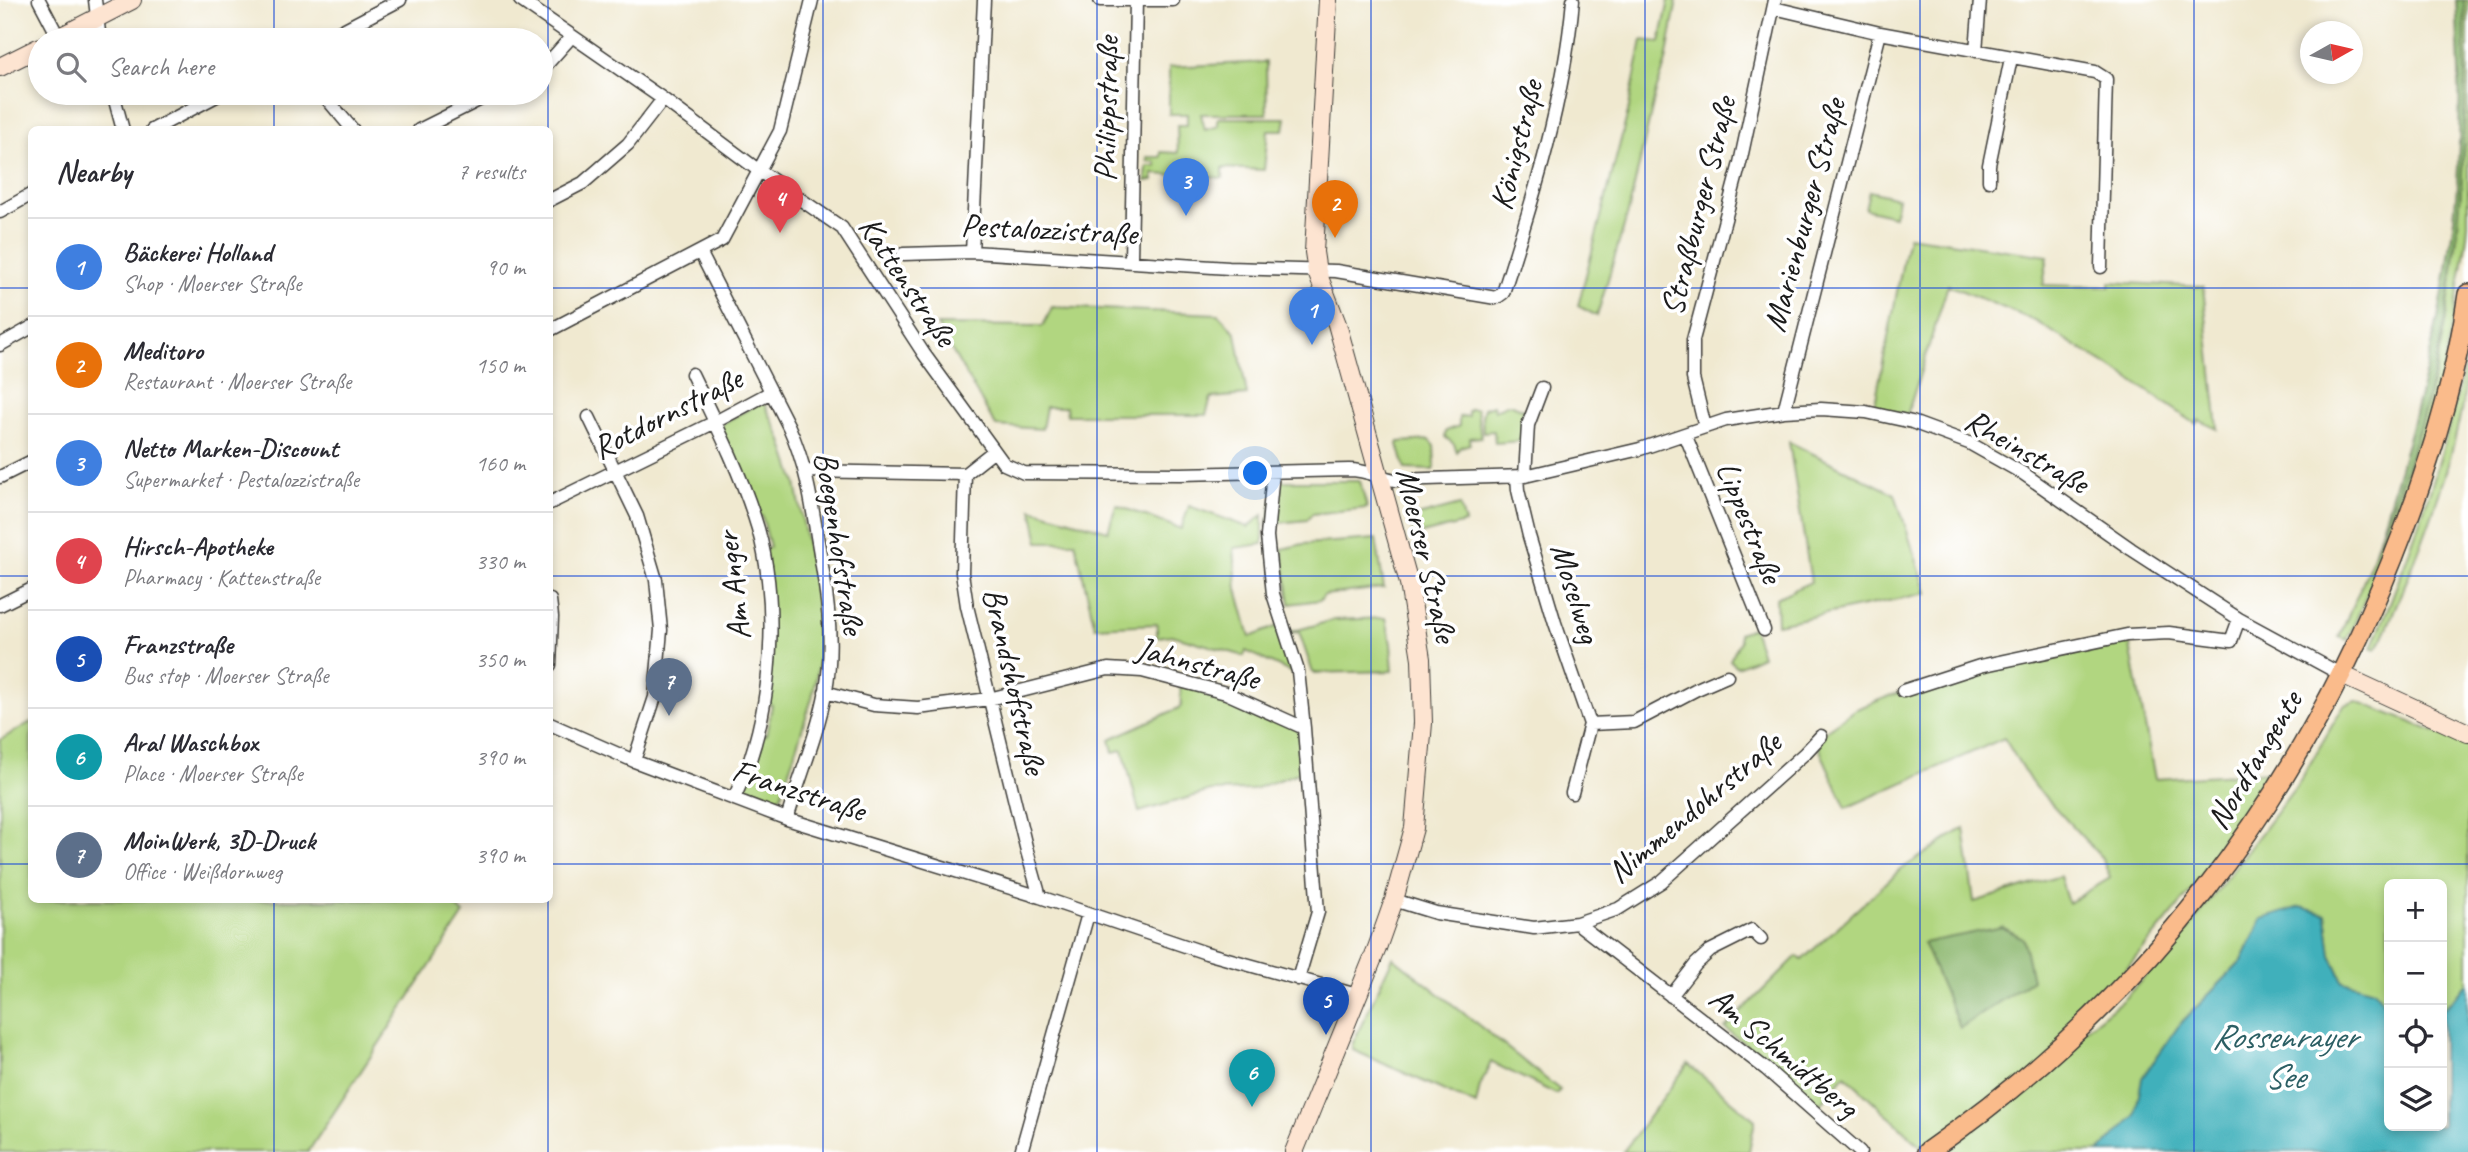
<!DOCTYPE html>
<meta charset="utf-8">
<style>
body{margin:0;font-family:Caveat,sans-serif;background:#f2f2f3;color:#2b2b33}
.controls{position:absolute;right:21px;bottom:21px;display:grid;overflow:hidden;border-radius:10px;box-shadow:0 4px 10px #0003}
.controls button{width:63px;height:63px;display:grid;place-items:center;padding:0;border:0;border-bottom:2px solid #e1e1e2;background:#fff;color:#2b2b33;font:35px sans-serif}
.compass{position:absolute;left:2300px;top:21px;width:63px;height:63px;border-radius:50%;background:#fff;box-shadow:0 4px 10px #0003;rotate:82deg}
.you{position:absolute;left:1256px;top:474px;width:24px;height:24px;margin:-18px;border:5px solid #fff;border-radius:50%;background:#1a73e8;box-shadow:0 0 0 10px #1a73e833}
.badge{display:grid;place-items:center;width:46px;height:46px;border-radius:50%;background:#db2777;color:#fff;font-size:23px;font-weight:700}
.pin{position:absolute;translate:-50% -58px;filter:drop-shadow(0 2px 4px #0008)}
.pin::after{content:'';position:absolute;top:37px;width:24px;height:21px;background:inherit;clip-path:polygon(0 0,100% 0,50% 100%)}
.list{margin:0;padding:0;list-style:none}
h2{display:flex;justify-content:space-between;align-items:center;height:91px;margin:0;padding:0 28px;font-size:30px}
h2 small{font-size:23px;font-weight:400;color:#7c7c81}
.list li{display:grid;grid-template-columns:46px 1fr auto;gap:21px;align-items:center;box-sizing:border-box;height:98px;padding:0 28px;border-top:2px solid #e1e1e2}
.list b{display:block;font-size:26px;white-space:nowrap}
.list p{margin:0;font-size:23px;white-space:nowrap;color:#7c7c81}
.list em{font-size:23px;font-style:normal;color:#7c7c81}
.icon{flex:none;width:38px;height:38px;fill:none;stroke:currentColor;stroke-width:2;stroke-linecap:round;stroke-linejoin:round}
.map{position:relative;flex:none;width:2468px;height:1152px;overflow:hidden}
.search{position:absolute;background:#fff;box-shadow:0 4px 10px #0003;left:28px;top:28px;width:525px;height:77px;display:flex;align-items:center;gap:18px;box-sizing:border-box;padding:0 24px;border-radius:38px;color:#7c7c81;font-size:26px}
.panel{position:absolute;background:#fff;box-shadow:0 4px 10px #0003;left:28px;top:126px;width:525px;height:777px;border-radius:10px}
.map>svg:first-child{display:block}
</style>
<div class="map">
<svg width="2468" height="1152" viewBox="0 0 2468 1152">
<rect width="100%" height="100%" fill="#fff"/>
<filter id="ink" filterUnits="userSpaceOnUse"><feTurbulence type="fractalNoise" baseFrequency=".0143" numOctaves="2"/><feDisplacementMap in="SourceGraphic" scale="14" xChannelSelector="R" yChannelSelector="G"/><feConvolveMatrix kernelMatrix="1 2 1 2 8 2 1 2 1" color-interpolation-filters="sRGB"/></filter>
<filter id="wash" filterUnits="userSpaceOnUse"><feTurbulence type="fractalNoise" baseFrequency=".00686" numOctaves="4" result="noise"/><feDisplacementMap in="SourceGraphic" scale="28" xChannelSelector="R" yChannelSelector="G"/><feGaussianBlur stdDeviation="1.57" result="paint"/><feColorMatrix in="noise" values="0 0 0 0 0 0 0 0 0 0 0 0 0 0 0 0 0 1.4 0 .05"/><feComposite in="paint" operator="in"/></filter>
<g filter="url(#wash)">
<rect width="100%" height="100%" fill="#f0e9d0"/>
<path fill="#b1d680" stroke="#66794e" stroke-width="2" d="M 1669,0 L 1677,0 L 1666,61 L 1655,95 L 1629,209 L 1597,316 L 1578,306 L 1628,112 L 1642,40 L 1660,42 Z
M 2464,0 L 2468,0 C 2468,74 2468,149 2468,223 C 2467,244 2462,266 2459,286 C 2441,414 2399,523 2347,640 L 2339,637 C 2376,555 2409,471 2432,384 C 2462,265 2468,122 2464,0 Z
M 1266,62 L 1267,114 L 1201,114 L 1205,130 L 1218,126 L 1218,118 L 1286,118 L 1284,130 L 1268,130 L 1264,170 L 1223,168 L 1223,178 L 1153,174 L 1153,180 L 1146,181 L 1147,166 L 1156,166 L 1156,162 L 1147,161 L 1147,157 L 1161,157 L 1161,152 L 1178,153 L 1177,125 L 1187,125 L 1187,114 L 1169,114 L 1169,67 Z
M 1869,191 L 1898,198 L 1894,216 L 1865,209 Z
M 1908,236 L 2048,256 L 2043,285 L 2110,287 L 2110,282 L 2203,287 L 2218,429 L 2198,420 L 2196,424 L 2127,377 L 2033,320 L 1948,285 L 1907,415 L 1874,408 Z
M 1052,307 L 1218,314 L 1236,333 L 1247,395 L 1211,398 L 1206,415 L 1067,415 L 1066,407 L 1046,407 L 1042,429 L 996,426 L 937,325 L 1043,326 Z
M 2468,347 C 2468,423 2429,531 2398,601 C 2391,616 2386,636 2376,649 L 2372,648 C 2412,551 2447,451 2468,347 Z
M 763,401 L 781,438 L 796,483 L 814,584 L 820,632 L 818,668 L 812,698 L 781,796 L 771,801 L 742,790 L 761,734 L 766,735 L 772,705 L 768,704 L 765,549 L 770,547 L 762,516 L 757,516 L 720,429 L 723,423 Z
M 1509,404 L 1525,410 L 1521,441 L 1495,443 L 1494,431 L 1483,432 L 1482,416 L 1484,408 L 1493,405 L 1495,410 Z
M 1471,409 L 1477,409 L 1481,437 L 1470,438 L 1470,444 L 1460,447 L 1457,452 L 1454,444 L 1445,437 L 1446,431 L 1459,426 L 1459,417 L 1468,416 L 1468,411 Z
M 1430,440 L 1434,445 L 1435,468 L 1433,470 L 1405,469 L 1398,444 L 1399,442 Z
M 1789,442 L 1895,494 L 1927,593 L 1777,624 L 1776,598 L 1811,582 Z
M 1277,481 L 1360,481 L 1367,508 L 1312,514 L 1307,520 L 1268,524 Z
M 1116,505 L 1181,529 L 1189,506 L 1248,527 L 1263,515 L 1263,544 L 1234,548 L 1237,589 L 1250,637 L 1283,624 L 1286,633 L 1334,620 L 1386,618 L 1391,644 L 1393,671 L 1313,673 L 1299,632 L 1286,633 L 1298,676 L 1246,651 L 1244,656 L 1172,635 L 1157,637 L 1157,624 L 1095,627 L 1075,542 L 1039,542 L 1032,509 L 1108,531 Z
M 1460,505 L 1465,523 L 1414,536 L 1410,518 Z
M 1376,539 L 1384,588 L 1324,595 L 1320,600 L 1290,604 L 1282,549 L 1303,544 Z
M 1753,628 L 1762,656 L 1737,667 L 1730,660 L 1740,641 L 1739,633 Z
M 2128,635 L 2155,779 L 2269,772 C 2212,880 2125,968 2046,1061 L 2124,999 L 2183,936 L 2300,781 L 2344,705 L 2357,701 L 2468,745 L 2468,983 L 2442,1011 L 2442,884 L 2389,884 L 2389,1009 L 2374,990 L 2343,981 L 2331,955 L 2326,914 L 2261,921 L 2242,961 L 2180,1024 L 2134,1117 L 2099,1152 L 1927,1152 L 1845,1075 L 1819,1106 L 1725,1028 L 1797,956 L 1802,960 L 1900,870 L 1964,828 L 1974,902 L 2060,876 L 2068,903 L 2110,878 L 2102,858 L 2031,782 L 2004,738 L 1846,808 L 1815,739 L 1854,710 L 1903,691 Z
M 1180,680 L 1299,725 L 1301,772 L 1251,790 L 1211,791 L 1139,812 L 1123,750 L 1113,752 L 1110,739 L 1181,707 Z
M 31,722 L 32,900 L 448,900 L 464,914 L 308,1152 L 0,1152 L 0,740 Z
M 1393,957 L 1560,1090 L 1556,1094 L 1491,1062 L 1480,1086 L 1476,1105 L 1353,1050 L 1352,1045 Z
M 1688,1064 L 1755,1120 L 1749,1152 L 1623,1152 Z"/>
<path fill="#8cb76e" stroke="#546a45" stroke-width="2" d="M 2456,0 L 2464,0 C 2468,127 2462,259 2432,382 C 2418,441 2396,497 2374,554 C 2408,443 2441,333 2454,218 C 2462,146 2460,72 2456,0 Z
M 2002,927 L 2023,938 L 2032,980 L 1960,1028 L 1923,943 Z"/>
<path fill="#40b0bb" stroke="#2e666c" stroke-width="2" d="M 2300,907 L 2326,914 L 2331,955 L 2343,981 L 2374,990 L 2389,1009 L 2389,1126 L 2442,1126 L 2442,1011 L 2468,983 L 2468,1152 L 2099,1152 L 2135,1115 L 2142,1078 L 2180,1024 L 2242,961 L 2262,919 Z"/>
</g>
<g filter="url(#ink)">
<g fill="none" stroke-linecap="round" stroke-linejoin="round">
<defs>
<path id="street" d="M 39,0 L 59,38
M 95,0 L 100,40
M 520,0 L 663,99 L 758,170 L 842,228 L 924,354 L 1004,464 L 1024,473 L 1180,474 L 1349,470 C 1366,470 1379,477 1395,480 L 1525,476 L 1640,449 L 1726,420 L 1784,411 L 1821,409 L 1866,412 L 1912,422 L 1969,443 L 2024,474 L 2131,549 L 2239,619 L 2342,675
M 1100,0 L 1173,0
M 1774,8 L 1880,33 L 2095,72 L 2106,79 L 2101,267
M 324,40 L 400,0
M 1976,51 L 1980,0
M 541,67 L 547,64 L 572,36
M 113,93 L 123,130
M 322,93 L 353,130
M 152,130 L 222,93
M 419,130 L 493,93
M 1989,181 L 1989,165 L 2011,58
M 550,200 L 583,183 L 628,144 L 663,99
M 0,212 L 32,194
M 700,252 L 789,427 C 805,462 811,498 817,536 C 826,588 835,637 826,690 C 818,733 800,776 787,819
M 972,252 L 984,0
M 903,254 L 972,252 L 1229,268 L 1336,271 L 1496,298 L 1503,293 C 1534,197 1564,101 1573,0
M 1131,260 L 1136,0
M 550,330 L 722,240 L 780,131 L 812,0
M 0,345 L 32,327
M 692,374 C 714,420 738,467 754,516 C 779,589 774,687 750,760 C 746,773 739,786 734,799
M 1784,411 L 1880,33
M 589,417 L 637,516 L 656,580 L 661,630 L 655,697 L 634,761
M 1705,427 L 1693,378 L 1693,340 L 1740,163 L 1775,0
M 1685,434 L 1764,630
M 806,471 L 965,474 L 994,451
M 1273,472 L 1267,536 L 1273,594 L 1298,671 L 1304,728
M 965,474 L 962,573 L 967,606 L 1027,851 L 1040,897
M 1525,476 L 1528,425 L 1542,388
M 0,477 L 32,461
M 1517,477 L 1518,490 L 1529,536 L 1555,623 L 1590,724 L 1572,793
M 550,503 L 715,422 L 771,392
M 550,600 L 552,617 L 550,665
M 0,605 L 32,589
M 1903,691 L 1980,666 L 2127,635 L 2169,633 L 2231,641 L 2239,619
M 825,692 L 874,705 L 918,708 L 989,699 L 1108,669 L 1142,671 L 1226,693 L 1304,728 L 1318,912 L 1298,979
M 550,724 L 634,761 L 787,819 L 1040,897 L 1206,953 L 1357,995
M 1590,724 L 1634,722 L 1697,689 L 1727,676
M 1394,900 L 1436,913 L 1534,928 L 1577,923 L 1618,909 L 1661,882 L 1805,753 L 1821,736
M 1577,923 L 1766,1069 L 1860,1152
M 1671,996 L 1696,964 L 1710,951 L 1752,930 L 1761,939
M 1021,1152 L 1088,914"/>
<path id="secondary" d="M 54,40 L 132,0
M 0,67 L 40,47
M 2342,675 L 2468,733
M 1294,1152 L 1377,948 L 1394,900 L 1414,828 L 1423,723 L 1421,659 L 1409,583 L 1337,324 L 1317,272 L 1314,252 L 1328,0"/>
<path id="primary" d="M 1927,1152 C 2145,1001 2295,804 2393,558 C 2427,473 2455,385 2468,294"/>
</defs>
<use href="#street" stroke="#3c3b37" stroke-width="15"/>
<use href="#secondary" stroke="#3c3b37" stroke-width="20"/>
<use href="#primary" stroke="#3c3b37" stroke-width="22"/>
<use href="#street" stroke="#fff" stroke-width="12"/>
<use href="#secondary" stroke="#fde4d1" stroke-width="18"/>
<use href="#primary" stroke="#fabb8b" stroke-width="19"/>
</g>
</g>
<path fill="none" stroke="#1d4ed8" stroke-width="2" stroke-opacity="0.55" d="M 274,0 L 274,40M 548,0 L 548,130M 823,0 L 823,1152M 1097,0 L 1097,1152M 1371,0 L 1371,1152M 1645,0 L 1645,1152M 1920,0 L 1920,1152M 2194,0 L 2194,1152M 274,93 L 274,130M 0,288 L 32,288M 550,288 L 2468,288M 0,576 L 32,576M 550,576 L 2468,576M 0,864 L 32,864M 550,864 L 2468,864M 274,900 L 274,1152M 548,900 L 548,1152"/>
<g text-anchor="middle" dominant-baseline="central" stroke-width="7" stroke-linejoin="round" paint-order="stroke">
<g font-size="33" fill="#1c1c1c" stroke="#fff">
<text transform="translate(1106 109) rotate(-89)">Philippstraße</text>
<text transform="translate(1516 145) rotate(-76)">Königstraße</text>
<text transform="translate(1698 206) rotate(-76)">Straßburger Straße</text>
<text transform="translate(1804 215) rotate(-75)">Marienburger Straße</text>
<text transform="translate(1049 229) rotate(3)">Pestalozzistraße</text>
<text transform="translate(908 281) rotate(56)">Kattenstraße</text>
<text transform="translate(667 413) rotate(-27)">Rotdornstraße</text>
<text transform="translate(2027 451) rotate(30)">Rheinstraße</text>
<text transform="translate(1750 522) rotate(68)">Lippestraße</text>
<text transform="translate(840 543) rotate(81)">Boegenhofstraße</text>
<text transform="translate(1427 555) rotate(77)">Moerser Straße</text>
<text transform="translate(733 586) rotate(-97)">Am Anger</text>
<text transform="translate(1576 593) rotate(73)">Moselweg</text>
<text transform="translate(1198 663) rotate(15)">Jahnstraße</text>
<text transform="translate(1015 681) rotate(77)">Brandshofstraße</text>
<text transform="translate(2254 760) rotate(-59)">Nordtangente</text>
<text transform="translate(799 790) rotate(18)">Franzstraße</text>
<text transform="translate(1694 807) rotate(-40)">Nimmendohrstraße</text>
<text transform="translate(1784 1052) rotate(40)">Am Schmidtberg</text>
</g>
<g font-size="35" font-style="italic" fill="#2c5f64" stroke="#fff">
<text x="2284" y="1036">Rossenrayer<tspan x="2284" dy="40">See</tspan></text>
</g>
</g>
</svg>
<div class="controls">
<button>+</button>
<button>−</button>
<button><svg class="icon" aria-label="locate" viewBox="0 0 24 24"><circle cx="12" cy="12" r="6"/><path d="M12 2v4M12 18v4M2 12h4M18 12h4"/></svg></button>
<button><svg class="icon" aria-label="layers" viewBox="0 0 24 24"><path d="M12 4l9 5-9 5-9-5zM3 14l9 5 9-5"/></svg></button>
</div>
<svg class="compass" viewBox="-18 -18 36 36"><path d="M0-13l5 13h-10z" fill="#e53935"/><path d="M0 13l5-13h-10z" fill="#7c7c81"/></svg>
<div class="you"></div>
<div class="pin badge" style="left:1312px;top:345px;background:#3f7fe0">1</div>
<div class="pin badge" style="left:1335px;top:238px;background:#e8710a">2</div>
<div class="pin badge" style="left:1186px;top:216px;background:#3f7fe0">3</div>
<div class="pin badge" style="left:780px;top:233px;background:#e0444e">4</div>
<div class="pin badge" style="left:1326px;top:1035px;background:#1a4fb4">5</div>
<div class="pin badge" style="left:1252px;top:1107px;background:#0f9aa8">6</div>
<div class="pin badge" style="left:669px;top:716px;background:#5c6f8a">7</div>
<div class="search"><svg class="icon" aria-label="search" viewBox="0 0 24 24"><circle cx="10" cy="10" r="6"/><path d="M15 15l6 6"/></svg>Search here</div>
<section class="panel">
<h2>Nearby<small>7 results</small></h2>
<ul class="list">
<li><span class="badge" style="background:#3f7fe0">1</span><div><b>Bäckerei Holland</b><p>Shop · Moerser Straße</p></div><em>90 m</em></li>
<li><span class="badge" style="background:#e8710a">2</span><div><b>Meditoro</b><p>Restaurant · Moerser Straße</p></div><em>150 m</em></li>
<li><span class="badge" style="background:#3f7fe0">3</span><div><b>Netto Marken-Discount</b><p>Supermarket · Pestalozzistraße</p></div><em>160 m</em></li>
<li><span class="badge" style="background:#e0444e">4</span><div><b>Hirsch-Apotheke</b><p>Pharmacy · Kattenstraße</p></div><em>330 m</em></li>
<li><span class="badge" style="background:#1a4fb4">5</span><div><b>Franzstraße</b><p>Bus stop · Moerser Straße</p></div><em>350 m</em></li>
<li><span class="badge" style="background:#0f9aa8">6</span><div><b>Aral Waschbox</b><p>Place · Moerser Straße</p></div><em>390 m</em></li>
<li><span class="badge" style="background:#5c6f8a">7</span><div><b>MoinWerk, 3D-Druck</b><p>Office · Weißdornweg</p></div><em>390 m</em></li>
</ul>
</section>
</div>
